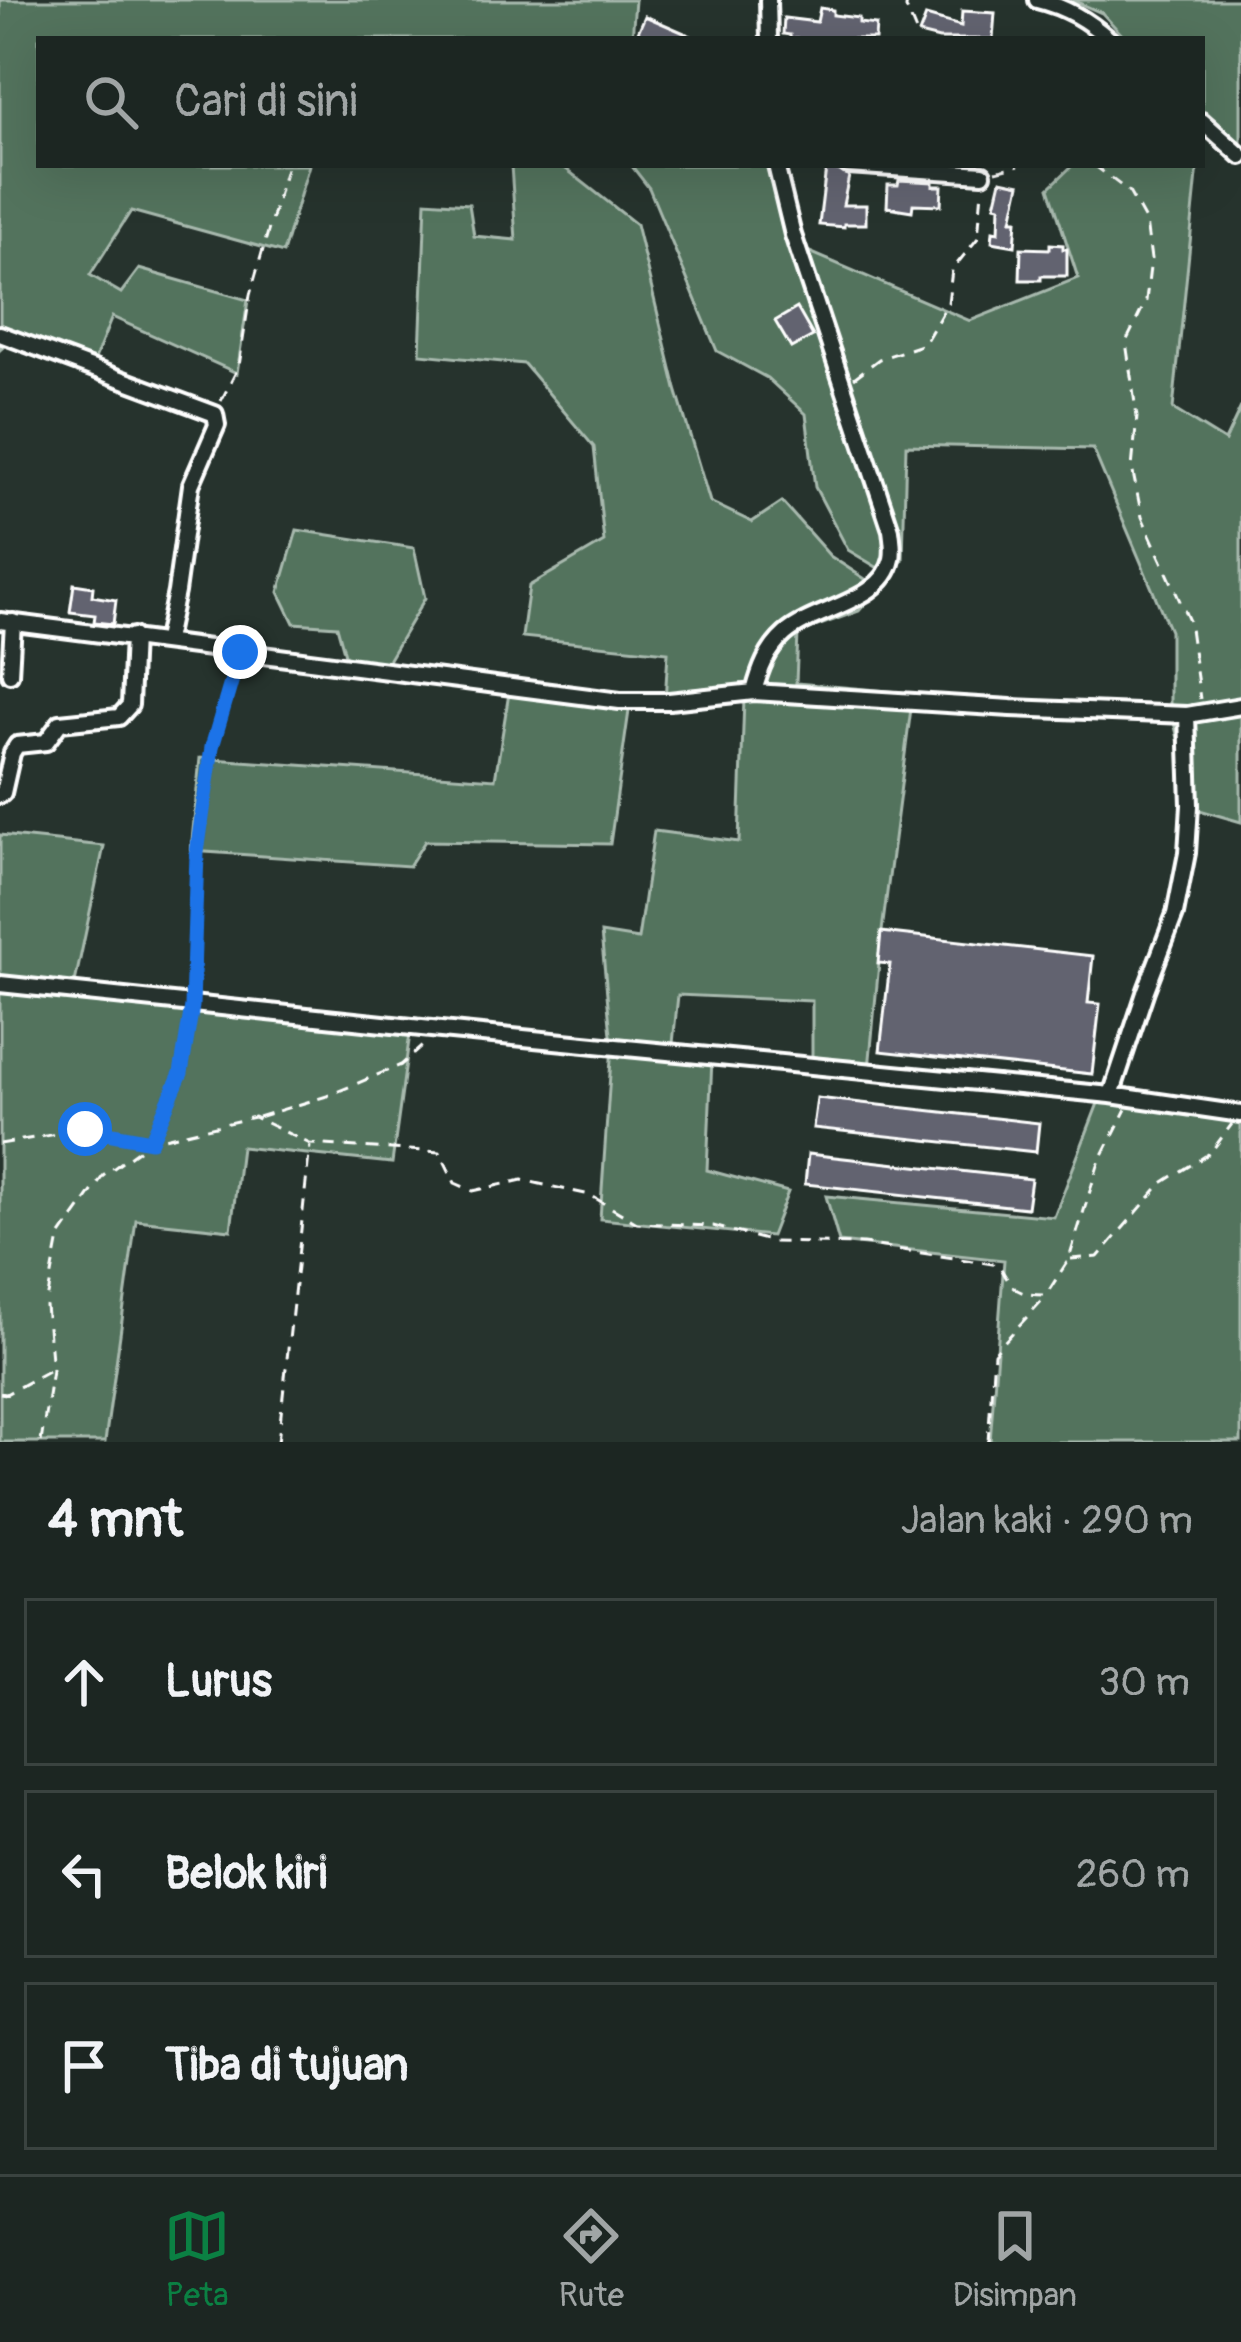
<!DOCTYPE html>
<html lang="id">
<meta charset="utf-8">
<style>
body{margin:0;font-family:Pangolin,sans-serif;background:#29322f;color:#f1f3f6}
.stop{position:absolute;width:36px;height:36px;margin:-27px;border:9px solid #1a73e8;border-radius:50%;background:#fff}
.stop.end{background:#1a73e8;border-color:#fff;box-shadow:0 3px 12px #0008}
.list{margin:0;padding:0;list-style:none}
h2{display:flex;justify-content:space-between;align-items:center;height:156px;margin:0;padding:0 48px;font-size:51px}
h2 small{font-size:39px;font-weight:400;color:#a0a5a5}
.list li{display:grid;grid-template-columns:78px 1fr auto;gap:36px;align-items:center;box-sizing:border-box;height:168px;margin:0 24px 24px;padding:0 24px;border:3px solid #3a4340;border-radius:0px}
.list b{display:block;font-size:45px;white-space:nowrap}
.list em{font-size:39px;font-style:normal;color:#a0a5a5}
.icon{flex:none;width:66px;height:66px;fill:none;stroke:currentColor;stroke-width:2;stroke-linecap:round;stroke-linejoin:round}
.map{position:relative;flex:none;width:1241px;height:1442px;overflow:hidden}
.search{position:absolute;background:#1c2622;box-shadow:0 12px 48px #0002;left:36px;right:36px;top:36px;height:132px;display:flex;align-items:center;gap:30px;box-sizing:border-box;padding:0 42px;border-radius:0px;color:#a0a5a5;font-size:45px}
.sheet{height:732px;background:#1c2622}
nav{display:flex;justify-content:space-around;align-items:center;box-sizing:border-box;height:168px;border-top:3px solid #3a4340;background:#1c2622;font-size:33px;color:#a0a5a5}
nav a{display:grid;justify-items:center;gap:6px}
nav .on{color:#0b8043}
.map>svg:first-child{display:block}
</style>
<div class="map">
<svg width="1241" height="1442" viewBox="0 0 1241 1442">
<rect width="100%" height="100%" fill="#26332d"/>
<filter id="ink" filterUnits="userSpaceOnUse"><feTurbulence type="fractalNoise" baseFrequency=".00833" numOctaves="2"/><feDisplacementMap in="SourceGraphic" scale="24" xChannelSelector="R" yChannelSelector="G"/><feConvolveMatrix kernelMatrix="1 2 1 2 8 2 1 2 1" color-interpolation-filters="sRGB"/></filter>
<g filter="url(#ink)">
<path fill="#52735d" stroke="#a8b9ae" stroke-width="3" d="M 0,0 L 635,0 L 632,39 L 579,39 L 577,36 L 519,34 L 507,39 L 39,39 L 39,165 L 309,165 L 283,253 L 131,211 L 90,275 L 121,293 L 139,269 L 248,300 L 237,373 L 112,317 L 90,371 L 10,341 L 0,350 Z
M 1072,0 L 1241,0 L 1241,149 L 1202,116 L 1202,39 L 1126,39 L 1102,13 Z
M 511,165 L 561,165 L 636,224 L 676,389 L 710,502 L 752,522 L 782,502 L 830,556 L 879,588 L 859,611 L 798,633 L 796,683 L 913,693 L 882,931 L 869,1069 L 812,1062 L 812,1001 L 678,995 L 672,1053 L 712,1059 L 707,1170 L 788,1192 L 771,1236 L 600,1219 L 612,1045 L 601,933 L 638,939 L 654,831 L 739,842 L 744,699 L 665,702 L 668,652 L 522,637 L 529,586 L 604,542 L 594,447 L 524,364 L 420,354 L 426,201 L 469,204 L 474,236 L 516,240 Z
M 631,165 L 779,165 L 798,247 L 970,321 L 1078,278 L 1049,188 L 1073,165 L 1198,165 L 1173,409 L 1225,441 L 1241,407 L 1241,822 L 1196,809 L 1170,707 L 1170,631 L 1093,449 L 906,445 L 903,560 L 890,575 L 848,550 L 815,487 L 806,414 L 767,378 L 717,351 L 649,188 Z
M 297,530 L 414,548 L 425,598 L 386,664 L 347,662 L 337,626 L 294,623 L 279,592 Z
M 510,687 L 630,704 L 610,844 L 425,841 L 409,866 L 191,851 L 200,758 L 495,779 Z
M 0,835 L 104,846 L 73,992 L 411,1026 L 392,1163 L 241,1147 L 231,1230 L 136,1220 L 105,1442 L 0,1442 Z
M 1102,1093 L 1241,1111 L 1241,1442 L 990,1442 L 1004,1260 L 839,1242 L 826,1196 L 1054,1217 Z"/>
<path fill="#626370" stroke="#fff" stroke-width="3" d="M 820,8 L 833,10 L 833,15 L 859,18 L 859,23 L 876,25 L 875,39 L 790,39 L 790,35 L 783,34 L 784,18 L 817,22 Z
M 962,11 L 995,13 L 993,39 L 939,39 L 919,34 L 926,16 L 961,26 Z
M 645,16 L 698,39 L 635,39 Z
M 826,168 L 838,170 L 849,176 L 843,205 L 866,205 L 866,224 L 844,224 L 844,227 L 819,225 Z
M 899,180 L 933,182 L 933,186 L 942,186 L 941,205 L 913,204 L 912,211 L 887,207 L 888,185 L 898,185 Z
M 1001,180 L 1020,184 L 1012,220 L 1017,220 L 1015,246 L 992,242 L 993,231 L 999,232 L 1000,206 L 995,205 Z
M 1050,244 L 1063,245 L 1063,249 L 1067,249 L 1067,276 L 1041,276 L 1041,280 L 1020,280 L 1021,248 L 1050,249 Z
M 797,308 L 813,336 L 791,348 L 775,321 Z
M 74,584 L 93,587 L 92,596 L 116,600 L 113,624 L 94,622 L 95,615 L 70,612 Z
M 881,932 L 1093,956 L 1088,1003 L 1100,1004 L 1092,1074 L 880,1051 L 890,964 L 878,963 Z
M 817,1098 L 1039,1123 L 1036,1152 L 813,1128 Z
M 808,1154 L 1031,1179 L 1027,1208 L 805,1184 Z"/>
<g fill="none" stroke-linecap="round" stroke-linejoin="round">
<defs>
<path id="minor" d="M 768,0 L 769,39
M 1037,0 C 1066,7 1087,20 1109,39
M 1202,121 L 1241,156
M 848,165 L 983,174
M 0,334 L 215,414 L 217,425 L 191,485 L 176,592 L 166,640
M 0,621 L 620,701 L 669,701 L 754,692 L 1011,708 L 1187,715 L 1241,706
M 10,674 L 13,622
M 754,692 C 760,669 767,650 785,634 C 814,608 883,602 892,559 C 894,550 892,538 891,530 L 793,235 L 776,165
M 0,795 L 3,793 L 12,753 L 17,745 L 46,742 L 60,723 L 119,717 L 130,705 L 133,636
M 0,984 L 441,1030 L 1111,1095 L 1241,1114
M 1111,1095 L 1146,990 L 1175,914 L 1187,853 L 1190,805 L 1187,715"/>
</defs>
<use href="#minor" stroke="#fff" stroke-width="22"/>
<path stroke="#fff" stroke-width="3" stroke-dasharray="12 9" stroke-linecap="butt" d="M 907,0 L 906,8 L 919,39
M 1094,165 L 1129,192 L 1146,222 L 1151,259 L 1146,301 L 1126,342 L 1137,417 L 1132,468 L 1142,517 L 1189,621 L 1200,699
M 996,171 L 1019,165
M 854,378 L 879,359 L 924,344 L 948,303 L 952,270 L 978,238 L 982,190
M 221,401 L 239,366 L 250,295 L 287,165
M 193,993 C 196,878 199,775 235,665
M 258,1117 L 327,1096 L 401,1065 L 428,1041
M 0,1144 L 85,1129 L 151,1141 L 254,1117 L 310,1144 L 440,1152 L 455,1183 L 473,1191 L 522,1180 L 590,1195 L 637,1223 L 713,1226 L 773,1242 L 864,1244 L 999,1265 C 1013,1290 1016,1295 1046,1295 L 1069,1259 L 1098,1165 L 1126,1109
M 1071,1259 L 1098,1257 L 1162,1183 L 1210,1153 L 1232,1124
M 0,1393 L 6,1394 L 50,1370
M 41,1442 L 52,1370 L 46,1306 L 59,1238 L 103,1176 L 151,1141 L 181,1073 L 190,1020
M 278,1442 L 310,1146
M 988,1442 L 994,1353 L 1046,1296"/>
<use href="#minor" stroke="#26332d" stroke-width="14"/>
</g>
</g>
<g fill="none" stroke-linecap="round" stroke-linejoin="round" filter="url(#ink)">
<path stroke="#1a73e8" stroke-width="15" d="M 85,1129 L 151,1141 L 181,1073 L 192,1006 L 197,853 L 212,747 L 240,652"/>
</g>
</svg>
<div class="stop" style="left:85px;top:1129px"></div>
<div class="stop end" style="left:240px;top:652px"></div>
<div class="search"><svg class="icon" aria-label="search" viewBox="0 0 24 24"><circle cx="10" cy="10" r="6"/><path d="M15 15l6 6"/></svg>Cari di sini</div>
</div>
<section class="sheet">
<h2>4 mnt<small>Jalan kaki · 290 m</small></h2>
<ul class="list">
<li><svg class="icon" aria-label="ahead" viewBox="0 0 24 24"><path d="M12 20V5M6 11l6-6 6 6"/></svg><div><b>Lurus</b></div><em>30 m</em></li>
<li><svg class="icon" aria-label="left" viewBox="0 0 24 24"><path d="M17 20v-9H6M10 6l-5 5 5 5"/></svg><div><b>Belok kiri</b></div><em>260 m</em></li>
<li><svg class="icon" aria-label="arrive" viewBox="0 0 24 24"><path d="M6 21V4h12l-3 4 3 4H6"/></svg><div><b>Tiba di tujuan</b></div></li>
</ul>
</section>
<nav>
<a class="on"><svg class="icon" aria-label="map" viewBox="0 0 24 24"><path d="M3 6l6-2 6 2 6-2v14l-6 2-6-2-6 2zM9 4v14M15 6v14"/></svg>Peta</a>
<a><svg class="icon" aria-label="directions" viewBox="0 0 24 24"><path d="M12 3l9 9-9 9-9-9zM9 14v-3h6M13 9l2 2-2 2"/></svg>Rute</a>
<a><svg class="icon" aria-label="saved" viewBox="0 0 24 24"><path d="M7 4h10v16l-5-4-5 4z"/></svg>Disimpan</a>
</nav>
